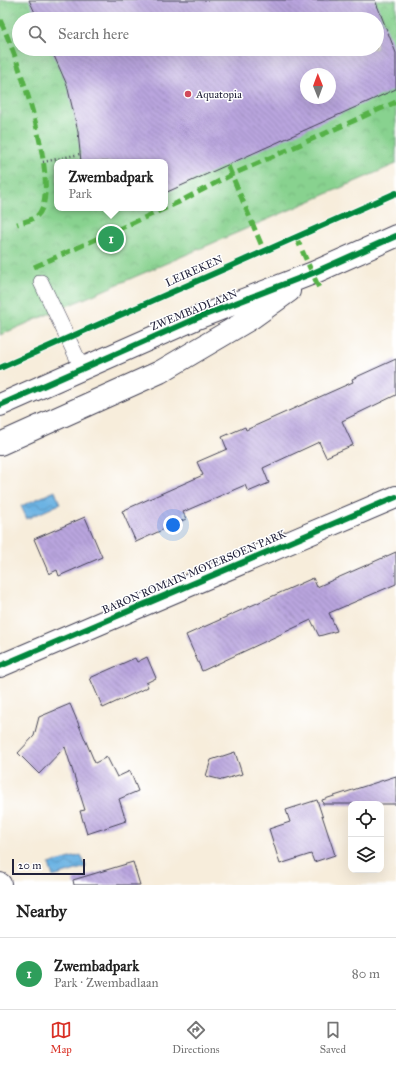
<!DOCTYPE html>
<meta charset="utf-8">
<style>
body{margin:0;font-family:"IM FELL Great Primer",serif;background:#f2f2f2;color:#222}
.controls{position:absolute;right:12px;bottom:12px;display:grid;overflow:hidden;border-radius:8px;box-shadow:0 4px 16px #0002}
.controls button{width:36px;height:36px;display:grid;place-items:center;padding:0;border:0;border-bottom:1px solid #e0e0e0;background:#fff;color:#222;font:20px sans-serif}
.compass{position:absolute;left:300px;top:68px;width:36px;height:36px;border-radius:50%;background:#fff;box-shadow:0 4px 16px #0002;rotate:359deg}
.scale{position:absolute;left:12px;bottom:10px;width:73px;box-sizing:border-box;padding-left:4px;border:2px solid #22223b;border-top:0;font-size:11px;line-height:14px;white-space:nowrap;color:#22223b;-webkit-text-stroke:3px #fff;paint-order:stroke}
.you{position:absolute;left:173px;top:525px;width:14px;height:14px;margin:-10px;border:3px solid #fff;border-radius:50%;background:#1a73e8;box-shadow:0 0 0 6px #1a73e833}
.badge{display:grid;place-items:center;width:26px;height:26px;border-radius:50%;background:#d93025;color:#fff;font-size:13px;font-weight:700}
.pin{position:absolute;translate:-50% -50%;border:2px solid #fff;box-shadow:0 1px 4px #0006}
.popup{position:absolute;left:54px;top:159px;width:114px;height:52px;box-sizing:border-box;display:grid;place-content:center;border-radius:8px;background:#fff;filter:drop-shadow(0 1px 3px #0005);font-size:13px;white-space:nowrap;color:#767676}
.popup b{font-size:15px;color:#222}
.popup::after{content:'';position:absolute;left:50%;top:100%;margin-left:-8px;border:8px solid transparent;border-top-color:#fff}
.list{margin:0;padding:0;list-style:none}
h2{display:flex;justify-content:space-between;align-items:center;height:52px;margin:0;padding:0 16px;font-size:17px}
h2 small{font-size:13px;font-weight:400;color:#767676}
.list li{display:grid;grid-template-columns:26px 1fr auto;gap:12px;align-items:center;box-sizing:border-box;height:72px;padding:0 16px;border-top:1px solid #e0e0e0}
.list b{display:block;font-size:15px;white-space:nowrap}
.list p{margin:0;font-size:13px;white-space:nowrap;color:#767676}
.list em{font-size:13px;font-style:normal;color:#767676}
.icon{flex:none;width:22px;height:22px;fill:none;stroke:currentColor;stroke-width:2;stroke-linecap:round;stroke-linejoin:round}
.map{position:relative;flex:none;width:396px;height:885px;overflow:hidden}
.search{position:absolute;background:#fff;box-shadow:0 4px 16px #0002;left:12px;right:12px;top:12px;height:44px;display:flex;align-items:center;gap:10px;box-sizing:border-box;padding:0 14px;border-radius:22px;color:#767676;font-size:15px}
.sheet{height:124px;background:#fff}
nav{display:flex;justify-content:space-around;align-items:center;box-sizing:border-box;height:56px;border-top:1px solid #e0e0e0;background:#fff;font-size:11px;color:#767676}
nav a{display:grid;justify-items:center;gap:2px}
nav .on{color:#d93025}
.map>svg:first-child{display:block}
</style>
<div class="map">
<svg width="396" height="885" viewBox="0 0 396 885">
<defs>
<pattern id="park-crowns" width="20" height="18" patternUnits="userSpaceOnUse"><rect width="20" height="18" fill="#88d28f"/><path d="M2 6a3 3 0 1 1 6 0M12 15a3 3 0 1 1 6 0" fill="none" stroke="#75b47c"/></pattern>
<pattern id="water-waves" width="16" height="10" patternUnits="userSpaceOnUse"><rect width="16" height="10" fill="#6cb3e3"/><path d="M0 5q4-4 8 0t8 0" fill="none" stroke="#5891b9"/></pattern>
<pattern id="building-back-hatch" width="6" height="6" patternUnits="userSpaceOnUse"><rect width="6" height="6" fill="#b9a5de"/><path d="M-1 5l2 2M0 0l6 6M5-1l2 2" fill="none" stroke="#9686b5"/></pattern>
</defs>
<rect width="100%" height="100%" fill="#fff"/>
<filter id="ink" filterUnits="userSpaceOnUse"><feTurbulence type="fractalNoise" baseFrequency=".025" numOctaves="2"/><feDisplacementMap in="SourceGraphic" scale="8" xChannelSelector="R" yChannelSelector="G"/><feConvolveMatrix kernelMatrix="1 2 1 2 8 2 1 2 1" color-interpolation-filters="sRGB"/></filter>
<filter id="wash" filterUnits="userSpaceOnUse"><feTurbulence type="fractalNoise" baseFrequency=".012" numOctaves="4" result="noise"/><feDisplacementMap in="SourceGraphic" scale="16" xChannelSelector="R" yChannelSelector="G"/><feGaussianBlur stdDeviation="0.9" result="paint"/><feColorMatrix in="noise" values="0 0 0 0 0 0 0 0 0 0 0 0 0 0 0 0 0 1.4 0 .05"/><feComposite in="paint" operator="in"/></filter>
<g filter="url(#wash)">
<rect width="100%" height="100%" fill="#f7eddb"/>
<path fill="url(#park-crowns)" stroke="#557a65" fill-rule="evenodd" d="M 0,0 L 396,0 L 396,164 L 0,335 ZM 19,19 L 377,19 L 377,49 L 19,49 ZM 306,74 L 330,74 L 330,98 L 306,98 ZM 57,162 L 165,162 L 165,208 L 57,208 Z"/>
<path fill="url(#water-waves)" stroke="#476a8f" d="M 55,491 L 60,504 L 27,519 L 21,506 Z
M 81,855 L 86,867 L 53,877 L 49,864 Z"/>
<g id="blocks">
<path fill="url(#building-back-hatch)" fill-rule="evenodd" d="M 29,0 L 375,0 L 396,53 L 396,89 L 165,193 L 165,162 L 81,162 L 78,132 L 67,85 L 51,49 L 377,49 L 377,19 L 38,19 ZM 306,74 L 330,74 L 330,98 L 306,98 Z
M 396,359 L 396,395 L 342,421 L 353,445 L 326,457 L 319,442 L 263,468 L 269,483 L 248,492 L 245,485 L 183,512 L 186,519 L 136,542 L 122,511 L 203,475 L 197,462 L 227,449 L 222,437 L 245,427 L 246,430 L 353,382 L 352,379 Z
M 85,517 L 102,557 L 59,576 L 57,570 L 49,574 L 34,539 Z
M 396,552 L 396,584 L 329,613 L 337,631 L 319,636 L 311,620 L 202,671 L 186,635 L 313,578 L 317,587 Z
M 147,657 L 156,678 L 146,683 L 148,687 L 103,708 L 90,678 L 135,658 L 137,662 Z
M 70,704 L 95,763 L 107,757 L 117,777 L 130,771 L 138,791 L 119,799 L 126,821 L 87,834 L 80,811 L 85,810 L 65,747 L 39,774 L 18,753 L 34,736 L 39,717 Z
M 235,752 L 242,774 L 222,780 L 206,776 L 211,760 Z
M 396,776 L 396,804 L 323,804 L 322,800 Z
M 317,800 L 335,855 L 314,862 L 311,854 L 280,864 L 269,829 L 290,822 L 286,810 Z
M 133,862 L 140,885 L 74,885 L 73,880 Z"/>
</g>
</g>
<g filter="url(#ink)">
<use href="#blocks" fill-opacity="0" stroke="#424053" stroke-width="1"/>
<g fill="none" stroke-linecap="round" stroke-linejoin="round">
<defs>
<path id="lane" d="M 41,282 L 82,368"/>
<path id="street" d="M 0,666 L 396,497
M 0,884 L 0,885"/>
<path id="secondary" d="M 0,405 L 197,318 L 313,273 L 396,236
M 0,444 L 160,372 L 250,319 L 289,291"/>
</defs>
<use href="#lane" stroke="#424053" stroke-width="16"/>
<use href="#street" stroke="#424053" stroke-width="24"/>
<use href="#secondary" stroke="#424053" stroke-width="24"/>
<path stroke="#424053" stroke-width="2.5" stroke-dasharray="1 3" stroke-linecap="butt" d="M 9,39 L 19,36
M 43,162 L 80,154"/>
<use href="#lane" stroke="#fff" stroke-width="15"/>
<use href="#street" stroke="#fff" stroke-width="22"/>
<use href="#secondary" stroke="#fff" stroke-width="22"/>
<path stroke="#55b146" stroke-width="5" stroke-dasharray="10 5" stroke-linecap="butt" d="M 0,20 C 15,50 65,190 37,216 C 33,220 23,222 17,224
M 228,166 L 264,251
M 296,237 L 319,288
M 34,267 L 177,203 L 231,175 L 396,102"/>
<defs>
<path id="cycleway" d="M 0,368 L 396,193
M 0,405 L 197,318 L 313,273 L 396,236
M 0,666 L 396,497"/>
</defs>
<use href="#cycleway" stroke="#fff" stroke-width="8"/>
<use href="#cycleway" stroke="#00873e" stroke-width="6"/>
</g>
</g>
<circle fill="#d1495b" stroke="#fff" stroke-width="1.5" cx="188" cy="94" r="4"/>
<g text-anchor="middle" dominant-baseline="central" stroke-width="3" stroke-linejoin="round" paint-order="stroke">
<g font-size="11" fill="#22223b" stroke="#fff" text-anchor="start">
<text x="196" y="94">Aquatopia</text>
</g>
<g font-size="11" fill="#22223b" stroke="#fff">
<text transform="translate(194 271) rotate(-24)">LEIREKEN</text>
<text transform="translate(194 310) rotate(-22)">ZWEMBADLAAN</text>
<text transform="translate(194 572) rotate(-23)">BARON ROMAIN MOYERSOEN PARK</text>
</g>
</g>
</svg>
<div class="controls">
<button><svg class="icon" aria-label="locate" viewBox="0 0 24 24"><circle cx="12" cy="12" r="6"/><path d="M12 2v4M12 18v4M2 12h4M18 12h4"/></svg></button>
<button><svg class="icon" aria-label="layers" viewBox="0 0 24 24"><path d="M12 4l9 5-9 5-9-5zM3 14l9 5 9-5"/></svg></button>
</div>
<svg class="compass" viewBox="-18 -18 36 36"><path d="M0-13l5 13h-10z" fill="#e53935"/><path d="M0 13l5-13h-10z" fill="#767676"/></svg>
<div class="scale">20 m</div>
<div class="you"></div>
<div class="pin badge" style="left:111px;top:239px;background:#2e9e5b">1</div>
<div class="popup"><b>Zwembadpark</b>Park</div>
<div class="search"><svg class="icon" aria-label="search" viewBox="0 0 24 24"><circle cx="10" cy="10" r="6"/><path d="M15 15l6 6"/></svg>Search here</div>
</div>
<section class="sheet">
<h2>Nearby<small></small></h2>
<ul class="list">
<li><span class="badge" style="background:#2e9e5b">1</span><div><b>Zwembadpark</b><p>Park · Zwembadlaan</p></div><em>80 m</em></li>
</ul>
</section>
<nav>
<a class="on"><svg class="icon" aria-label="map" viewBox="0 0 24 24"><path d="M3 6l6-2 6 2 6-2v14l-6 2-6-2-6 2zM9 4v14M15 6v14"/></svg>Map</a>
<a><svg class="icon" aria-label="directions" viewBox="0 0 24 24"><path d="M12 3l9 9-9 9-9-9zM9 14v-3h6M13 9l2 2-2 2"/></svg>Directions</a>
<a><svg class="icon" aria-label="saved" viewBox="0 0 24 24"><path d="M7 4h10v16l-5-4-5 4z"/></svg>Saved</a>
</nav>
